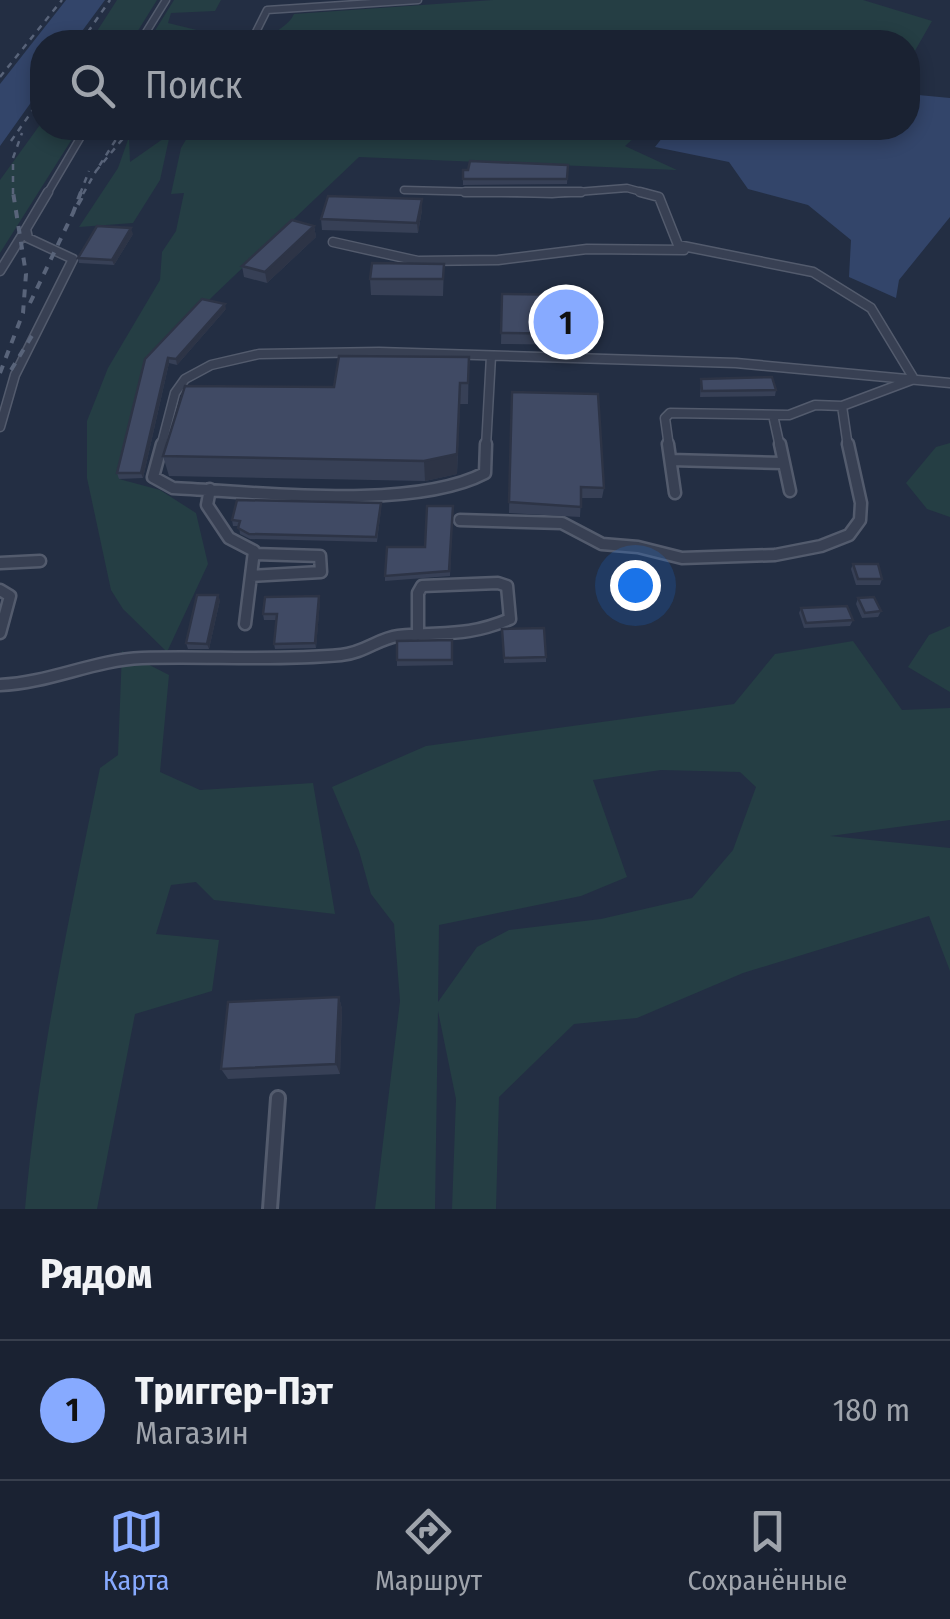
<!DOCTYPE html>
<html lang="ru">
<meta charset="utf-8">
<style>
body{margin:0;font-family:"Fira Sans Condensed",sans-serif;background:#232a3a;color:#f1f3f6}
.you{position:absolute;left:635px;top:585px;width:35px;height:35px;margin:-25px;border:8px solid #fff;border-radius:50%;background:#1a73e8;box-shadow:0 0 0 15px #1a73e833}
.badge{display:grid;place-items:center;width:65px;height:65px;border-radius:50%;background:#87aaff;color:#111;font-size:32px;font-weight:700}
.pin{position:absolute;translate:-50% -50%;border:5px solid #fff;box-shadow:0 2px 10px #0006}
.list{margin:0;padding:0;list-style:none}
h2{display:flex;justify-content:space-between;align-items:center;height:130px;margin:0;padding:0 40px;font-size:42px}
h2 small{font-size:32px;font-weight:400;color:#9fa4ac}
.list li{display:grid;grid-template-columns:65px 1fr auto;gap:30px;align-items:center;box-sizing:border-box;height:140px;padding:0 40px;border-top:2px solid #383f4d}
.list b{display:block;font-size:38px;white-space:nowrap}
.list p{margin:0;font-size:32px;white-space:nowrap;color:#9fa4ac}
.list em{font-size:32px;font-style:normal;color:#9fa4ac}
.icon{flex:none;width:55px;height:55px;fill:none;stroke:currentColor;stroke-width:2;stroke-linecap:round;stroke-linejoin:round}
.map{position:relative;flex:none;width:950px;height:1209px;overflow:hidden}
.search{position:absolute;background:#1a2232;box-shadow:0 5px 15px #0003;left:30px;right:30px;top:30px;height:110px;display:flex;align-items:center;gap:25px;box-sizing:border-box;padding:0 35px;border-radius:40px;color:#9fa4ac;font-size:38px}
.sheet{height:270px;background:#1a2232}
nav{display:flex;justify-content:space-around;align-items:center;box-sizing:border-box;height:140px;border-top:2px solid #383f4d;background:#1a2232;font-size:28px;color:#9fa4ac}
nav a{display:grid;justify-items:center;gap:5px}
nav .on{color:#87aaff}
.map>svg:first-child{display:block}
</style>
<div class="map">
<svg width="950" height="1209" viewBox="0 0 950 1209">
<rect width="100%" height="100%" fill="#232e43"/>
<path fill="#253e44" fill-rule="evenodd" d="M 117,0 L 157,0 L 131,42 L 90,42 Z
M 174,0 L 221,0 L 215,11 L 171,13 L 168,23 L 205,32 L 200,42 L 148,42 Z
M 493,0 L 863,0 L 932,21 L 908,63 L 908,42 L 267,42 C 274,30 289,26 294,14 Z
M 42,122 L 42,128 L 79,128 L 0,253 L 0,180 Z
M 193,128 L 645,128 L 625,146 L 677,170 L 359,157 L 213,296 L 147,365 L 119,479 L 160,490 L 196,513 L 208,564 L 167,652 L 123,609 L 111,590 L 87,478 L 87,421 L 108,368 L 160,280 L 162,252 L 176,231 L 184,193 L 171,194 L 181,148 Z
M 170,134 L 160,180 L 133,223 L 79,227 L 118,168 L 129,137 L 130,162 Z
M 950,443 L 950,517 L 927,509 L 906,483 L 936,447 Z
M 950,626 L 950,692 L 908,667 L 929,635 Z
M 853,641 L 902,710 L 950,708 L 950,820 L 830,836 L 950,848 L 950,971 L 929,916 L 743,973 L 637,1018 L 574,1024 L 499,1097 L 496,1209 L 452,1209 L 456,1099 L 438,1011 L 435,1209 L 375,1209 L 400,1001 L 394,924 L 371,894 L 359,851 L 332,787 L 426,746 L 734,704 L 775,654 ZM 661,770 L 740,772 L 756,787 L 733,850 L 692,898 L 601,919 L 509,930 L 477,947 L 438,1002 L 439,925 L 581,896 L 627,877 L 593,780 Z
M 122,651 L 169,675 L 160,772 L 200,790 L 313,783 L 335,914 L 214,900 L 196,882 L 171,885 L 156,934 L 219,940 L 212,991 L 135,1014 L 97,1209 L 25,1209 C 38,1060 70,914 100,768 L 118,755 Z"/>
<path fill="#33456a" d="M 66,0 L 105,0 L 74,42 L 42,42 L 42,87 L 0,146 L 0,84 Z
M 908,94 L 950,98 L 950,217 L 899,280 L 896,298 L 849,277 L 851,240 L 808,205 L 748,189 L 729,162 L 655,147 L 666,133 L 684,128 L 742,128 L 772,133 L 908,128 Z"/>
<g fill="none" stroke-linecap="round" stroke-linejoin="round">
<defs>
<path id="lane-far3" d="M 140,42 L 166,0
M 251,42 L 267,10 L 418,0
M 404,190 L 552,194 L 627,188 L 649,194
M 47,194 L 86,128"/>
<path id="lane-far2" d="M 465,192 L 581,192
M 640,192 L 659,197 L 678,245 L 813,272 L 871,308 L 914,379 L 842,406 L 848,447
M 333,242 L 418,261 L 498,260 L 587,249 L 684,250
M 0,271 L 26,229
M 773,415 L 780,447
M 0,427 L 15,375 L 73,259 L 28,238 L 26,229 L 48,192
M 161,447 L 175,393 L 185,379 L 211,365 L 259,354 L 379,352 L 736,363 L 950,383
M 486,447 L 491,356
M 669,447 L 665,418 L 670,413 L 789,415 L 815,405 L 842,406"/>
<path id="lane-far1" d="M 162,444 L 153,477 L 173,488 C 256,492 413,511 485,473 L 486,444
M 668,444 L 675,493
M 780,444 L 790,491
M 671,460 L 783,463
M 210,489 L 207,505 L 229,538 L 254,551 L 245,624
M 460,520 L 562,523 L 602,544 L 638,547 L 682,558 L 775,555 L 821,546 L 849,535 L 860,520 L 861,503 L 848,444
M 0,563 L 40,561
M 251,576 L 321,572 L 320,556 L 254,554
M 0,590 L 10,596 L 0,633
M 0,685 C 49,683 94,660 142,658 C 209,656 275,661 341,655 C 364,653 379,638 398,636 C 444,631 464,638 510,619 L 507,586 L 498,583 L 422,586 L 418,593 L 418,635"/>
<path id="lane" d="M 270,1209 L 278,1098"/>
</defs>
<use href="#lane-far3" stroke="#535b6d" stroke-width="9"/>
<use href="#lane-far2" stroke="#535b6d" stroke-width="11"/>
<use href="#lane-far1" stroke="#535b6d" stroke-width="15"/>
<use href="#lane" stroke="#535b6d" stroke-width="18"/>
<use href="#lane-far3" stroke="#384053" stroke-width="6"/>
<use href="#lane-far2" stroke="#384053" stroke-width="8"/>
<use href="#lane-far1" stroke="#384053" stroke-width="10"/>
<use href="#lane" stroke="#384053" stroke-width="12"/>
<path stroke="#59647a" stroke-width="2.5" stroke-dasharray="6 6" stroke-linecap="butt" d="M 81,42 L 110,0
M 0,77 L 62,0
M 122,130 L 96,171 L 130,130
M 11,141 L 42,97
M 13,194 L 13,158 L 22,133
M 80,194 L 89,171
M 83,194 L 96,171"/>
<path stroke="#59647a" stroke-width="4" stroke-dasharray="8 8" stroke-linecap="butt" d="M 81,192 L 73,213 L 85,192
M 30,303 L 73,213
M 11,370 L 33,334
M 0,373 L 23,313 L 26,274 L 13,192"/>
</g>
<path fill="#374056" d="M 102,128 L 139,128 L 138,131 L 103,130 Z
M 568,165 L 567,184 L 463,185 L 463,170 Z
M 422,210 L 418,233 L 322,230 L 321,219 Z
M 314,226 L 316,237 L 267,283 L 244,277 L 242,266 Z
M 133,234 L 114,265 L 79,263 L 78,258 Z
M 444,264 L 443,296 L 371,295 L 370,279 Z
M 502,294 L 576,334 L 575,345 L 501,344 Z
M 226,309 L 177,365 L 169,363 L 143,478 L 119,479 L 117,473 L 145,359 Z
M 469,357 L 468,404 L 460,404 L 457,474 L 425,481 L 169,476 L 163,456 L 334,387 Z
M 701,379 L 776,390 L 775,396 L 700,397 Z
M 512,392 L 604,488 L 602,498 L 581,498 L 580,517 L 509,513 Z
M 453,506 L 450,576 L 385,581 L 385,576 L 425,547 Z
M 381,509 L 377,542 L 250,539 L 240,534 L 239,526 L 233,526 L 232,520 Z
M 853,564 L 882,579 L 880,585 L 856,585 L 851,569 Z
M 858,598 L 881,611 L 878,617 L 862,618 L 856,604 Z
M 220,600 L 209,649 L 188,649 L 186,643 Z
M 320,601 L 316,648 L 275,649 L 274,644 L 277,620 L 264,620 L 263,614 Z
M 801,608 L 853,620 L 850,626 L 804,628 L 799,613 Z
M 502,629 L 546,657 L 546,662 L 504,663 Z
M 452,640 L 453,665 L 397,666 L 397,660 Z
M 339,997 L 342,1009 L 340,1074 L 228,1079 L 221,1069 Z"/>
<path fill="#2d3446" d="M 422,199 L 422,210 L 418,233 L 417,223 Z
M 314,226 L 316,237 L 267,283 L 265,272 Z
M 131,228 L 133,234 L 114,265 L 112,260 Z
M 225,304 L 226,309 L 177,365 L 176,359 Z
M 168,358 L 169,363 L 143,478 L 141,473 Z
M 460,383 L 457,474 L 425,481 L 424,461 Z
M 218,595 L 220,600 L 209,649 L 207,644 Z
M 319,596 L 320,601 L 316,648 L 315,643 Z
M 339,997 L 342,1009 L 340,1074 L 336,1064 Z"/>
<path fill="#404a64" stroke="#2d3446" stroke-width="2.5" d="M 470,161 L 568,165 L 567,179 L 463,179 L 463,170 L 468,170 Z
M 328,196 L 422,199 L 417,223 L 321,219 Z
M 292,220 L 314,226 L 265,272 L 242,266 Z
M 97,226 L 131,228 L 112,260 L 78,258 Z
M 372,263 L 444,264 L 443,279 L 370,279 Z
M 502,294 L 573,295 L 576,334 L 501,333 Z
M 202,299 L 225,304 L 176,359 L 168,358 L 141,473 L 117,473 L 145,359 Z
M 339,356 L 469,357 L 468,383 L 460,383 L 457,454 L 424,461 L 163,456 L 185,386 L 334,387 Z
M 772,377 L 776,390 L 702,391 L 701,379 Z
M 512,392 L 598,394 L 604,488 L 581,487 L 581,507 L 509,502 Z
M 237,500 L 381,503 L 376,537 L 249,534 L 238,528 L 240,521 L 232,520 Z
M 427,506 L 453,506 L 449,571 L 385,576 L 387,547 L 425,547 Z
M 853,564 L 878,564 L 882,579 L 858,579 Z
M 197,595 L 218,595 L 207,644 L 186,643 Z
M 319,596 L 315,643 L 274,644 L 277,614 L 263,614 L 265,597 Z
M 874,597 L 881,611 L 865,613 L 858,598 Z
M 847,606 L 853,620 L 806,623 L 801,608 Z
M 544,628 L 546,657 L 504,658 L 502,629 Z
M 452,640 L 452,660 L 397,660 L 397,641 Z
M 339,997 L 336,1064 L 221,1069 L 228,1002 Z"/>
</svg>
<div class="you"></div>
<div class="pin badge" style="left:566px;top:322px">1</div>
<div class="search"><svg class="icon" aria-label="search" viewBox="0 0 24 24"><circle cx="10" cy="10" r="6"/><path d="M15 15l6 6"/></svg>Поиск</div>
</div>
<section class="sheet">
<h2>Рядом<small></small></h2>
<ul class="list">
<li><span class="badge">1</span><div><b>Триггер-Пэт</b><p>Магазин</p></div><em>180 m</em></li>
</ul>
</section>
<nav>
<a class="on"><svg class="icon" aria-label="map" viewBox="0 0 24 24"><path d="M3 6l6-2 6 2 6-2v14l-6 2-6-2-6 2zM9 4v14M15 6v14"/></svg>Карта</a>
<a><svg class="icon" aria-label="directions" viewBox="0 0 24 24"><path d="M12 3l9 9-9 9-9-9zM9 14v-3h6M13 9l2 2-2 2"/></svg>Маршрут</a>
<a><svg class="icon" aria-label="saved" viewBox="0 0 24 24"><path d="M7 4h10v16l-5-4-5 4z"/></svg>Сохранённые</a>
</nav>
